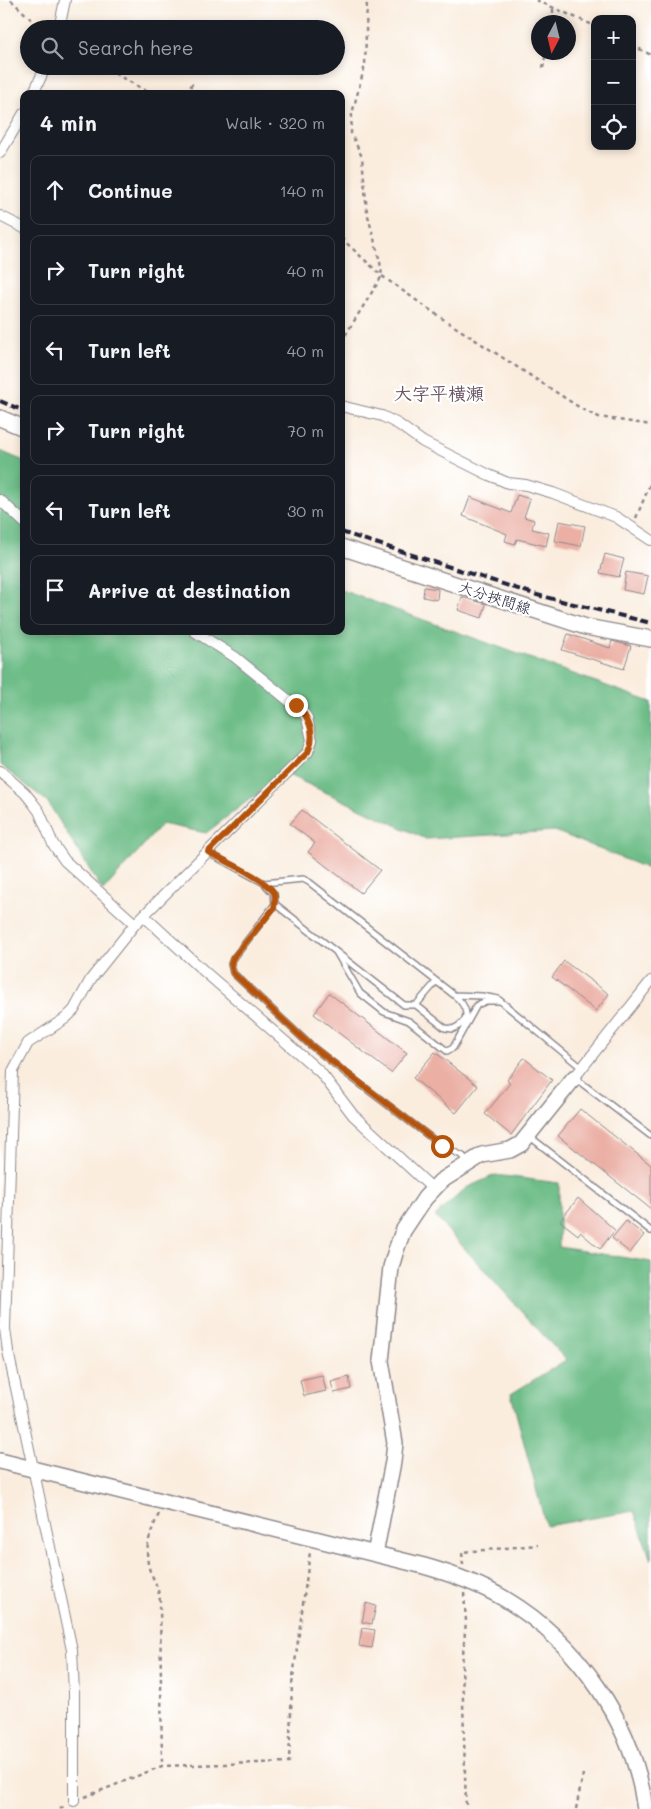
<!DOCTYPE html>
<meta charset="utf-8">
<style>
body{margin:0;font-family:Mali,"Klee One",sans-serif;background:#20242c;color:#f1f3f6}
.controls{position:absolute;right:15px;top:15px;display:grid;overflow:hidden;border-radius:10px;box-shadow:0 2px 8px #0003}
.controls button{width:45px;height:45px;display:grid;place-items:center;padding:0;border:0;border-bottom:1px solid #363941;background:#171b24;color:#f1f3f6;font:25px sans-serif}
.compass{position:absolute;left:531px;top:15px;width:45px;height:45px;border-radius:50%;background:#171b24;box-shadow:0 2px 8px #0003;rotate:187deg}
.stop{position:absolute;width:15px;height:15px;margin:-11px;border:4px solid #b45309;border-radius:50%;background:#fff}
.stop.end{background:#b45309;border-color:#fff;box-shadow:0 1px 5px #0008}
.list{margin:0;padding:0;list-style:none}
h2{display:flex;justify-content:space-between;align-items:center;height:65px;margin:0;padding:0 20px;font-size:21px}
h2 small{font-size:16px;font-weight:400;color:#9ea1a6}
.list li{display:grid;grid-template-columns:32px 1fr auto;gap:15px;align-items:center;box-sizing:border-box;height:70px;margin:0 10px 10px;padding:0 10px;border:1px solid #363941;border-radius:10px}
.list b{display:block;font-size:19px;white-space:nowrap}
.list em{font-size:16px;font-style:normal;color:#9ea1a6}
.icon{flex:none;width:28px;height:28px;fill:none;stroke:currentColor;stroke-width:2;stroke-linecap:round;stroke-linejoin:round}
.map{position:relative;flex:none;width:651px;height:1809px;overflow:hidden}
.search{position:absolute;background:#171b24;box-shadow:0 2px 8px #0003;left:20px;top:20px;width:325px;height:55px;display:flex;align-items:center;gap:12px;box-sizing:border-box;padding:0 18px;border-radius:28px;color:#9ea1a6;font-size:19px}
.panel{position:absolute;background:#171b24;box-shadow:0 2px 8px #0003;left:20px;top:90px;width:325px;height:545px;border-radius:10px}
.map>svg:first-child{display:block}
</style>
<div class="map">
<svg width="651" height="1809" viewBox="0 0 651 1809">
<rect width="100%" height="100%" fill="#fff"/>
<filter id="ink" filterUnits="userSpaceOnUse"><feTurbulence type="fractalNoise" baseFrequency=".02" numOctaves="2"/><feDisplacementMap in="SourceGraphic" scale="10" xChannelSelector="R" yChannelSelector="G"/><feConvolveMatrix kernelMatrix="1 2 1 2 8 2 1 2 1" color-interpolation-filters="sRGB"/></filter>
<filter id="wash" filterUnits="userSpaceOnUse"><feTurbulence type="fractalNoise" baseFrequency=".0096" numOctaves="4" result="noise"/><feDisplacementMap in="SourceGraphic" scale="20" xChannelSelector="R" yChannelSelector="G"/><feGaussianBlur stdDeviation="1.12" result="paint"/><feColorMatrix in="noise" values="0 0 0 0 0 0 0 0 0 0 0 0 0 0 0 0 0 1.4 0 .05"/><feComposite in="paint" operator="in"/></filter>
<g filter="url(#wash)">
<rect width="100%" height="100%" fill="#faedde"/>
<path fill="#6ebd88" stroke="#487062" d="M 0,451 L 24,461 L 24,631 L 341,631 L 341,590 L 651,702 L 651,870 L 555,831 L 426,839 L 284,773 L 206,833 L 162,824 L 103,891 L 47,801 L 0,765 Z
M 495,1175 L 559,1183 L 559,1247 L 651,1262 L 651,1560 L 634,1511 L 546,1526 L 511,1394 L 566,1360 L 435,1216 L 466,1188 Z"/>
<g id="blocks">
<path fill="#ebafa4" d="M 517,495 L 530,499 L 524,517 L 534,520 L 532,529 L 549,533 L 546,546 L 517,539 L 515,544 L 505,541 L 507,534 L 463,516 L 470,497 L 511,513 Z
M 559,521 L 585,526 L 581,546 L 555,541 Z
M 605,554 L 624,559 L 619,577 L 600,573 Z
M 626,572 L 648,576 L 644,594 L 623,590 Z
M 424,587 L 438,589 L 437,600 L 423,597 Z
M 462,597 L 486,604 L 482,618 L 458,610 Z
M 568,634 L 610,648 L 612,641 L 631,646 L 624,669 L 562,650 Z
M 302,810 L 380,870 L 361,893 L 308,852 L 315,843 L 290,824 Z
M 564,961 L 609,994 L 596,1011 L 552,977 Z
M 329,993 L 407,1053 L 391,1073 L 314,1014 Z
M 435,1052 L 478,1086 L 456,1113 L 413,1078 Z
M 524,1058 L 552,1080 L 511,1135 L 485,1114 L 510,1083 L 507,1080 Z
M 580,1109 L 651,1165 L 651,1209 L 558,1136 Z
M 578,1198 L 615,1230 L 600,1249 L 580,1232 L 578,1235 L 560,1221 Z
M 626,1221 L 644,1235 L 630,1253 L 612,1238 Z
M 322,1375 L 326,1391 L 304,1396 L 300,1380 Z
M 349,1377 L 351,1389 L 334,1393 L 331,1382 Z
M 366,1603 L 376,1606 L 372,1624 L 362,1622 Z
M 362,1628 L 375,1630 L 372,1648 L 359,1646 Z"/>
</g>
</g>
<g filter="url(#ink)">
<use href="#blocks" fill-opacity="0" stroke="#8e888c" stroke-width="1"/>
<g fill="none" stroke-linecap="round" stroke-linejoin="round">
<defs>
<path id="lane" d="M 207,852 L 264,883 L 303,879 L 309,882 L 454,995 L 482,996 L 498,999 L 582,1068
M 264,883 L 274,894 L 275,904 L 233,959 L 231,964 L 233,973 L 309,1044 L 347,1074 L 442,1146 L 463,1156 L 468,1162
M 275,904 L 404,1005 L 416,1005 L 436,982
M 336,952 L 360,993 L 384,1012 L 409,1021 L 447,1051 L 453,1048 L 477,1005 L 486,1001 L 499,1001
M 416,1005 L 445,1028 L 453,1029 C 473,1020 467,1006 454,995
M 575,1078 L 651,1136
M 529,1136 L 651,1231"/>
<path id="street" d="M 59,29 L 65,0
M 33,94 L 46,66
M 0,153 L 24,113
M 0,216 L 24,228
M 341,406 L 382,416 L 398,424 L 423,442 L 489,475 L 508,483 L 526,485 L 553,493 L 616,517 L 651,540
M 0,500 L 24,522
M 0,771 L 25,793 L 33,803 L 39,811 L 53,844 L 65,861 L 135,924 L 308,752 L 312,740 L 307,718 L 303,712 L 235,657 L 194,631
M 144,916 L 205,972 L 311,1064 L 321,1073 L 353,1115 L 432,1188
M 574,1078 L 651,981
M 74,1801 L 74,1693 L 72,1650 L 8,1351 L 5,1329 L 13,1071 L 28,1043 L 66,1018 L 74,1010 L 91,979 L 135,924"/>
<path id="secondary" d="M 0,418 L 24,428
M 341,547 L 586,627 L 651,639
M 0,1461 L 424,1566 C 452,1574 480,1584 505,1599 C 579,1643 634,1724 645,1809
M 375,1554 L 393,1462 L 395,1443 L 381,1361 L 391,1267 L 396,1250 L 403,1231 L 425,1198 L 441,1181 L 482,1155 L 510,1150 L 521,1144 L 574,1078"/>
</defs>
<use href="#lane" stroke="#8e888c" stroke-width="8"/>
<use href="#street" stroke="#8e888c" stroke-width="12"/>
<use href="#secondary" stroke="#8e888c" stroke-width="18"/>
<path stroke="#8e888c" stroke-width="2.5" stroke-dasharray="4 4" stroke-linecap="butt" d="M 11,0 L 41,29
M 536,0 L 595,26
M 553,9 L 553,22
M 632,45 L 651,55
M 101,66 L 152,94
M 543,68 L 546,52
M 187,94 L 193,82
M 341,238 L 382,276 L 440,317 L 585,411 L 599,417 L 651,425
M 341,342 L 382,276 L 380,262 L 367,212 L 362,157 L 351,133 L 352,114 L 365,65 L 367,0
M 636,518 L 651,482
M 159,1514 C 150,1532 143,1551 150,1571 C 155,1582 159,1590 160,1601 L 162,1766
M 463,1565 L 462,1552 L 538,1545
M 464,1593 L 466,1621 L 462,1665 L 466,1809
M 85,1797 L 162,1766 L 289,1762 L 292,1685 L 310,1552
M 60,1809 L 66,1805
M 576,1809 L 583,1774"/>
<use href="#lane" stroke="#fff" stroke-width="5"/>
<use href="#street" stroke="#fff" stroke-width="10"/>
<use href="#secondary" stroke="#fff" stroke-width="15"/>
<path stroke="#22223b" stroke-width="4" stroke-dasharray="8 4" stroke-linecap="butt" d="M 0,401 L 24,411
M 341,532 L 537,595 L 651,623"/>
</g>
</g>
<g fill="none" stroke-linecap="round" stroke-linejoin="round" filter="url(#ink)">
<path stroke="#b45309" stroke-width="6" d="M 296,705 C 310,717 316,735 308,752 L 208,852 C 223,860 266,879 274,893 C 276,898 275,903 274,908 L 233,958 L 231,964 L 233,973 L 309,1044 L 442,1146"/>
</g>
<g text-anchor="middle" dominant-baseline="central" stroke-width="4.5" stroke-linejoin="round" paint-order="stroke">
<g font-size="15" fill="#22223b" stroke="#fff">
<text transform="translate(495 597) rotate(18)">大分挾間線</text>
</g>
<g font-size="18" font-weight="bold" fill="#685360" stroke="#fff">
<text x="439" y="393">大字平横瀬</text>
</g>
</g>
</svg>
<div class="controls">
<button>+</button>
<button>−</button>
<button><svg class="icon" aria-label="locate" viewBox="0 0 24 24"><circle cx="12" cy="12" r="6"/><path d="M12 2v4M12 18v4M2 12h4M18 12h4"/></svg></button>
</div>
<svg class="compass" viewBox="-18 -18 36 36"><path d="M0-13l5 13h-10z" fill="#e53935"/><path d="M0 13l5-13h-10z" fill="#9ea1a6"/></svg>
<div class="stop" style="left:442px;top:1146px"></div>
<div class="stop end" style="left:296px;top:705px"></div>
<div class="search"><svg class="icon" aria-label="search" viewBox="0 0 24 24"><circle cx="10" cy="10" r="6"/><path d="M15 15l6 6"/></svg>Search here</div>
<section class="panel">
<h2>4 min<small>Walk · 320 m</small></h2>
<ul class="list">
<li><svg class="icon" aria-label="ahead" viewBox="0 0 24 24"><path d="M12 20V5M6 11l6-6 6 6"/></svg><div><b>Continue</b></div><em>140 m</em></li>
<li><svg class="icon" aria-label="right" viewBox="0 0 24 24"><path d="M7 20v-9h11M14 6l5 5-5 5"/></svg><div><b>Turn right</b></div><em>40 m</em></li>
<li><svg class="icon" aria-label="left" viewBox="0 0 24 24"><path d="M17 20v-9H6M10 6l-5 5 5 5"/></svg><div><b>Turn left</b></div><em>40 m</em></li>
<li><svg class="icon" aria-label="right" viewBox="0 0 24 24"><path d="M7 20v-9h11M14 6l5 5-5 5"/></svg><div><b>Turn right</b></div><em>70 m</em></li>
<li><svg class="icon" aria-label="left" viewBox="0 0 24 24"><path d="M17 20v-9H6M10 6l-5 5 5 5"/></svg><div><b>Turn left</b></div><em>30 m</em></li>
<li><svg class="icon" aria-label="arrive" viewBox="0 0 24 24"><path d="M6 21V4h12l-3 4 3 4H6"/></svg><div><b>Arrive at destination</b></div></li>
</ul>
</section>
</div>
